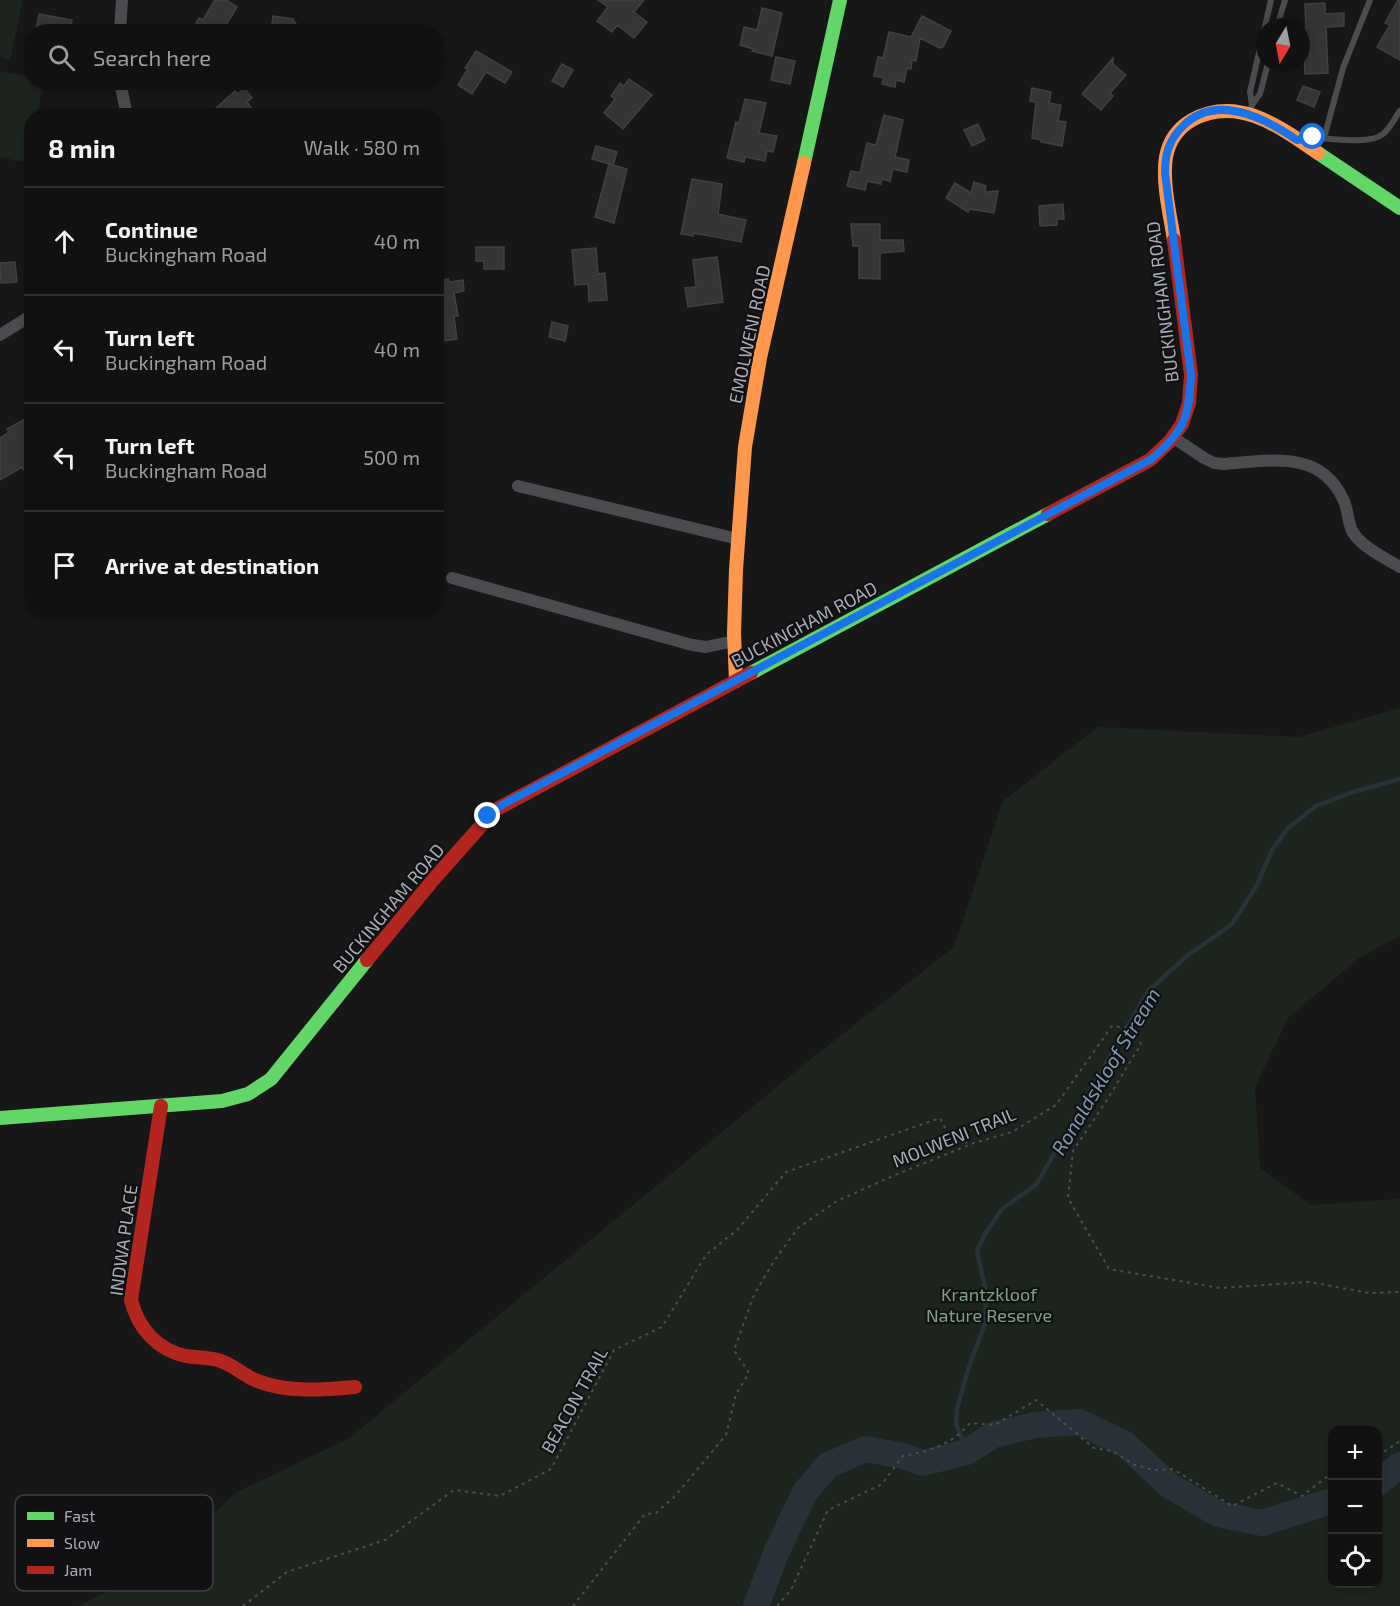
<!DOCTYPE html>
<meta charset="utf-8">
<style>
body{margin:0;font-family:"Exo 2",sans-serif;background:#1e1f1f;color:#f1f3f6}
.controls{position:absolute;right:18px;bottom:18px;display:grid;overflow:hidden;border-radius:12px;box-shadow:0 3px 9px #0003}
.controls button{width:54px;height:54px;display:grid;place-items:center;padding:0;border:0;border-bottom:2px solid #303131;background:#111;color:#f1f3f6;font:30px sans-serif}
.compass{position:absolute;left:1256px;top:18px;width:54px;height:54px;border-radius:50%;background:#111;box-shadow:0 3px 9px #0003;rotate:190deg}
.stop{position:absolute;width:18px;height:18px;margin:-14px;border:4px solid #1a73e8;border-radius:50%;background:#fff}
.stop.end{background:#1a73e8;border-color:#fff;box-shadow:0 2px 6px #0008}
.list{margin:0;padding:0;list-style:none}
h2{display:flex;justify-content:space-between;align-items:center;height:78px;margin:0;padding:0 24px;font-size:26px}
h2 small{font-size:20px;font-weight:400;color:#9c9d9f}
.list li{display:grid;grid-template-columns:39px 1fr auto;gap:18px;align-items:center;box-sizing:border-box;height:108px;padding:0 24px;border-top:2px solid #303131}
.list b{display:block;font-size:22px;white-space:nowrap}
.list p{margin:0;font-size:20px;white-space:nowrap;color:#9c9d9f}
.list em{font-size:20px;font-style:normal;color:#9c9d9f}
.icon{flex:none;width:33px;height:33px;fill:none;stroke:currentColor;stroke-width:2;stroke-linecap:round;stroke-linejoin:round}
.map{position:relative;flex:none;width:1400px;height:1606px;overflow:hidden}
.search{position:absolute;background:#111;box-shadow:0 3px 9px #0003;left:24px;top:24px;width:420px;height:66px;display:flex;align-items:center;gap:15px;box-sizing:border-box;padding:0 21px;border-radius:24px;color:#9c9d9f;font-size:22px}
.panel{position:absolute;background:#111;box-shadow:0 3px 9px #0003;left:24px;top:108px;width:420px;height:510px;border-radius:24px}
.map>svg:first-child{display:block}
</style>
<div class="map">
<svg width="1400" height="1606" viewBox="0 0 1400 1606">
<rect width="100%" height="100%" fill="#171717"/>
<path fill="#1d241e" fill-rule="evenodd" d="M 0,0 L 23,0 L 10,60 L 0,57 Z
M 0,71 L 31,77 L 32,82 L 44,83 L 37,115 L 32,116 L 31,144 L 28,163 L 0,157 Z
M 1400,708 L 1400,936 L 1359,958 L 1288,1018 L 1255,1087 L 1260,1168 L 1311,1205 L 1400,1199 L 1400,1606 L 78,1606 L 158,1566 L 235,1493 L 348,1439 L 812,1058 L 954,947 L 1003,801 L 1098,727 L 1299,737 ZM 1378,1430 L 1378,1584 L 1332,1584 L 1332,1430 Z"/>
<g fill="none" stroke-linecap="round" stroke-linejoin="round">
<path stroke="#2a3239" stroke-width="4.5" d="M 967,1452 L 956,1424 L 957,1409 L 968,1369 L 986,1321 L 985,1288 L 977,1251 L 985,1234 L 1002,1209 L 1036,1185 L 1148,991 L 1187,956 L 1232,924 L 1257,885 L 1272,850 L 1288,828 L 1316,806 L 1353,792 L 1400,779"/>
<path stroke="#2a3239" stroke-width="26" d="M 1378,1483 L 1400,1465
M 756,1606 L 776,1553 L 805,1492 L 828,1465 L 866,1449 L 903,1456 L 923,1463 L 967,1452 L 993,1435 L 1035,1425 L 1079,1422 L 1125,1444 L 1170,1486 L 1218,1514 L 1262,1523 L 1332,1501"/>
</g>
<path fill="#353536" stroke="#3f4043" stroke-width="1.5" d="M 215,0 L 226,0 L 237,7 L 222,32 L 191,32 L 199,18 L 203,20 Z
M 598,0 L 644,0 L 634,12 L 647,22 L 634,38 L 617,25 L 612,32 L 597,21 L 608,7 Z
M 1398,0 L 1400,0 L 1400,60 L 1377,47 L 1390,25 L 1385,23 Z
M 1325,3 L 1325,14 L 1344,13 L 1344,26 L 1326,27 L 1328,73 L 1305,74 L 1304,53 L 1301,53 L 1301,30 L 1306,30 L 1305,4 Z
M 762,8 L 782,13 L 772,56 L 752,51 L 753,49 L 740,45 L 744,27 L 757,30 Z
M 39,14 L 72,20 L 70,32 L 36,32 Z
M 273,16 L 293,19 L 301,32 L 271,32 Z
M 922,16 L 951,31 L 943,47 L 940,48 L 920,38 L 916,61 L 912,60 L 911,69 L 907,68 L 904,82 L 896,80 L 895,87 L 882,84 L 884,78 L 874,76 L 878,57 L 883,58 L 889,32 L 911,37 Z
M 476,51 L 512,72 L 505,83 L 486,72 L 472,94 L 458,85 L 468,69 L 465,68 Z
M 776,57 L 795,61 L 790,84 L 771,80 Z
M 1113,58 L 1113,64 L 1126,75 L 1110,93 L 1113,96 L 1101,110 L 1082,94 Z
M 562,64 L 573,70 L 563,87 L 552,81 Z
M 629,79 L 652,95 L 623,129 L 604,113 L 615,99 L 611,96 L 620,83 L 624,86 Z
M 1303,86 L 1320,92 L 1314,107 L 1297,100 Z
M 244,88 L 252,98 L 247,102 L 257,116 L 207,116 L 235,91 L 238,94 Z
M 1032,88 L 1051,92 L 1049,103 L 1061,105 L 1058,121 L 1066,122 L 1062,146 L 1041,142 L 1041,140 L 1032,138 L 1036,102 L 1030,101 Z
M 745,99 L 766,103 L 759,133 L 777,136 L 773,152 L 767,151 L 765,161 L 745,157 L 744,162 L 727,158 L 736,122 L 739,123 Z
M 884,115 L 903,120 L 895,157 L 909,160 L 907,172 L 893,169 L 890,181 L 882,179 L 881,184 L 867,181 L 865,190 L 847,186 L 851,171 L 860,173 L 867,143 L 876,145 Z
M 978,124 L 985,140 L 972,146 L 964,130 Z
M 596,146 L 617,152 L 613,165 L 592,159 Z
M 609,164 L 627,169 L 614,223 L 595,217 Z
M 692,179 L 722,184 L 718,214 L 746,220 L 741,242 L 694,233 L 693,236 L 681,234 Z
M 974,182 L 986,186 L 985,192 L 998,191 L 994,213 L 970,209 L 968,212 L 946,198 L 955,183 L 971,193 Z
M 1063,204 L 1064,219 L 1057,219 L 1057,225 L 1040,226 L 1039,206 Z
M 851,224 L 880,224 L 880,240 L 903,240 L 904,251 L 880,253 L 880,279 L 859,278 L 859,246 L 853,246 Z
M 476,247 L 504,247 L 504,269 L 484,269 L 484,261 L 476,261 Z
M 596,248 L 598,274 L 605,273 L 607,300 L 589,301 L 588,284 L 575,285 L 572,250 Z
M 717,257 L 723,302 L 688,307 L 685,288 L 696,287 L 693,260 Z
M 15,262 L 17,282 L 1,283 L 0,263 Z
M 448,279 L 449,282 L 463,280 L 464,291 L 454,293 L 458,316 L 454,316 L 457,339 L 436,342 L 436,281 Z
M 552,322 L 568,326 L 565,341 L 549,337 Z
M 32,415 L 32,482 L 22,467 L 0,480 L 0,438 L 9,432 L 7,429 Z"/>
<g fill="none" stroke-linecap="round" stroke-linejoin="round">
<path stroke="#4d4e52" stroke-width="2" stroke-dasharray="3 4.5" stroke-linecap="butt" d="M 1378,1456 L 1400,1441
M 243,1606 L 287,1572 L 385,1540 L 454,1490 L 500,1496 L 551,1469 L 614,1350 L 662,1327 L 706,1255 L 737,1230 L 786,1172 L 940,1118 L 952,1141 L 971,1143
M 573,1606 L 645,1514 L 656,1513 L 675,1496 L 726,1435 L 736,1394 L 749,1373 L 734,1350 L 754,1295 L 774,1261 L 798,1228 L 837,1201 L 895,1175 L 974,1143 L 1012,1132 L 1056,1105 L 1112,1026 L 1129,1028 L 1141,1044 L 1105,1103 L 1073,1151 L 1068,1198 L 1109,1269 L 1220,1288 L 1310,1282 L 1369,1293 L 1400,1292
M 777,1606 L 791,1590 L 828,1510 L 882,1484 L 903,1456 C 930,1451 953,1444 970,1423 L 995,1425 L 1036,1400 L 1094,1448 L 1112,1451 L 1135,1465 L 1153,1470 L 1173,1469 L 1232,1506 L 1277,1483 L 1302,1496 L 1332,1473"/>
<path stroke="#4b4c50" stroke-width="6" d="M 1277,27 L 1285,0
M 1252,105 L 1260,94 L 1268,63
M 1250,114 L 1252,105 L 1250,92 L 1271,0
M 1324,138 L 1343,68 L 1370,0
M 1303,139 C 1324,135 1367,147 1383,134 C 1390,128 1395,118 1400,111"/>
<path stroke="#4b4c50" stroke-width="12" d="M 120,32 L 122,0
M 120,82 L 127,116
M 0,335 L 32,315
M 1174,438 L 1204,458 L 1214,463 L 1224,464 C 1269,461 1320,449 1343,499 C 1349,510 1347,525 1354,534 C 1364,548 1385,558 1400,567
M 518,486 L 738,539
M 452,578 L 692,645 L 706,647 L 734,641"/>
<path stroke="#63d668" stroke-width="14" d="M 1318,153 L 1400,208
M 804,163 L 840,0
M 751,673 L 1048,514
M 0,1118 L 222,1101 L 248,1094 L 271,1079 L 367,960"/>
<path stroke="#ff974d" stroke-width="14" d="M 1174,240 C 1170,214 1162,183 1166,157 C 1169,141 1178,128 1192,120 C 1238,95 1280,127 1318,153
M 736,681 L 734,633 L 736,570 L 745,447 L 760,358 L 804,163"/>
<path stroke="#b3261e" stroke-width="14" d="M 1048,514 L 1150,460 L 1170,441 L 1182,424 L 1189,403 L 1191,375 L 1174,240
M 367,960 L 433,880 L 495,810 L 751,673
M 161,1106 L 131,1300 C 138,1328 157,1350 186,1356 C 197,1358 208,1357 218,1360 C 232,1364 242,1374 255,1380 C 286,1393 322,1390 355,1387"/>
</g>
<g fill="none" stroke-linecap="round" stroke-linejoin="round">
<path stroke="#1a73e8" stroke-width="8" d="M 488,816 L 502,805 L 1150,460 C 1184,432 1189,418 1191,375 L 1165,173 C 1165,153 1169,140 1183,126 C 1216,93 1265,118 1297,140 L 1313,137"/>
</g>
<g text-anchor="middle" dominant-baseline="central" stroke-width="4.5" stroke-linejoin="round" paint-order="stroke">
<g font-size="18" fill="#a8adb8" stroke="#111113">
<text transform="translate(1162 302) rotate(-97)">BUCKINGHAM ROAD</text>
<text transform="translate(749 334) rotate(-78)">EMOLWENI ROAD</text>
<text transform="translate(804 624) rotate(-28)">BUCKINGHAM ROAD</text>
<text transform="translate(388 908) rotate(-50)">BUCKINGHAM ROAD</text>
<text transform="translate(954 1137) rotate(-22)">MOLWENI TRAIL</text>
<text transform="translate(123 1240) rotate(-82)">INDWA PLACE</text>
<text transform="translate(574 1400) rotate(-61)">BEACON TRAIL</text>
</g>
<g font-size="18" fill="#7fa381" stroke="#111113">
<text x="989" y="1294">Krantzkloof<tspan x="989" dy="21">Nature Reserve</tspan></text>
</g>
<g font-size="20" font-style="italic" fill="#7f9bb3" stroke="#111113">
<text transform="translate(1105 1071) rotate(-59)">Ronaldskloof Stream</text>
</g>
</g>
<rect x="15" y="1495" width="198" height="96" rx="9" fill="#111113" stroke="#3e4045" stroke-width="1.5"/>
<rect x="27" y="1512" width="27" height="8" fill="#63d668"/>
<rect x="27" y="1539" width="27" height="8" fill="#ff974d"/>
<rect x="27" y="1566" width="27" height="8" fill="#b3261e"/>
<g font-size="16" fill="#a8adb8">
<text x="64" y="1522">Fast</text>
<text x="64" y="1549">Slow</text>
<text x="64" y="1576">Jam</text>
</g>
</svg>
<div class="controls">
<button>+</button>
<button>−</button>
<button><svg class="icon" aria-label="locate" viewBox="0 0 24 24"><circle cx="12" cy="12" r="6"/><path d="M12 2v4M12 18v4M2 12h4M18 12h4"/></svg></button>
</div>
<svg class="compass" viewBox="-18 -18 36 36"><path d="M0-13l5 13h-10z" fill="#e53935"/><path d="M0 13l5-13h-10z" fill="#9c9d9f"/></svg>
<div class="stop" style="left:1313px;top:137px"></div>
<div class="stop end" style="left:488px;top:816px"></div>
<div class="search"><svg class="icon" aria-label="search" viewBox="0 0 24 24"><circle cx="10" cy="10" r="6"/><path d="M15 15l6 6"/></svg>Search here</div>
<section class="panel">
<h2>8 min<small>Walk · 580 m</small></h2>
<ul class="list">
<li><svg class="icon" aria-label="ahead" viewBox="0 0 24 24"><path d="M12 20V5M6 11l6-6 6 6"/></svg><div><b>Continue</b><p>Buckingham Road</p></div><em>40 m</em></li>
<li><svg class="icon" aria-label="left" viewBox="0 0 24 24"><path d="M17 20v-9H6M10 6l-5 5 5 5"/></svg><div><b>Turn left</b><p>Buckingham Road</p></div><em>40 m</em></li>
<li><svg class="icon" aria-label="left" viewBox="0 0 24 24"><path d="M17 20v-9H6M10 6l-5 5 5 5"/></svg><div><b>Turn left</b><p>Buckingham Road</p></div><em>500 m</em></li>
<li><svg class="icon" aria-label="arrive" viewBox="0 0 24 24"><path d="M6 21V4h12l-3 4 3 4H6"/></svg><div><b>Arrive at destination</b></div></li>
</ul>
</section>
</div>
